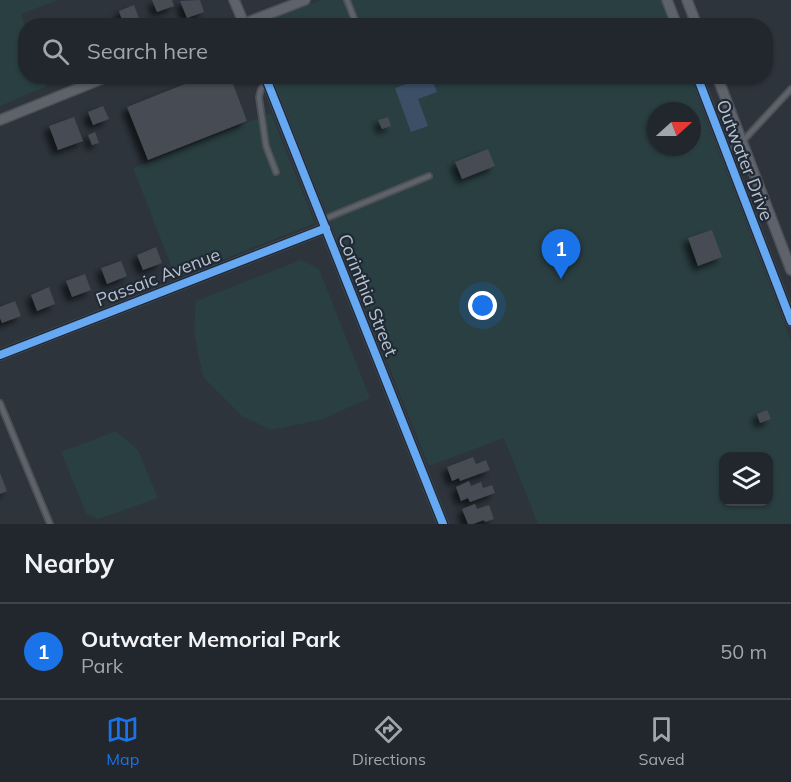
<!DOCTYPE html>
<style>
body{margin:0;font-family:Mulish,sans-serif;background:#2a2f35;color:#f1f3f6}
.controls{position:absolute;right:18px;bottom:18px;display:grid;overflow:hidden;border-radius:12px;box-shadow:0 2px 4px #0004}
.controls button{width:54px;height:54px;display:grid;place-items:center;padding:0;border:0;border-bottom:2px solid #3f4449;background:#22272d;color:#f1f3f6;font:30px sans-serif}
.compass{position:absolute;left:647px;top:102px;width:54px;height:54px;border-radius:50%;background:#22272d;box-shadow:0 2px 4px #0004;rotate:69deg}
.you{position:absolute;left:483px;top:306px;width:21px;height:21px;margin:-15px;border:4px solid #fff;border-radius:50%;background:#1a73e8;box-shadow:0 0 0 9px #1a73e833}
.badge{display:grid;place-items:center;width:39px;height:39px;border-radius:50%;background:#1a73e8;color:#fff;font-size:20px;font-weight:700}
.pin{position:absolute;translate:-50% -50px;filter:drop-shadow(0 2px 3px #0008)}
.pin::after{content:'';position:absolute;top:32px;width:21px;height:18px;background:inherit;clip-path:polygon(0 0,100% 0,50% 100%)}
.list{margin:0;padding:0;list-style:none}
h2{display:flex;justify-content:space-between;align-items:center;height:78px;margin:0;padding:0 24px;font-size:26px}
h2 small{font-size:20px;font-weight:400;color:#a2a5aa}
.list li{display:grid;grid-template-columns:39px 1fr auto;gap:18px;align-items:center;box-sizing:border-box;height:96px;padding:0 24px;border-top:2px solid #3f4449}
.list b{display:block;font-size:22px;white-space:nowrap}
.list p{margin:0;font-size:20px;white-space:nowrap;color:#a2a5aa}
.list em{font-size:20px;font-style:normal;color:#a2a5aa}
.icon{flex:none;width:33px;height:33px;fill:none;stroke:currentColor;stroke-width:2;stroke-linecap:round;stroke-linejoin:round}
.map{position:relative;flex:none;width:791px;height:524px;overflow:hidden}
.search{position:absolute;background:#22272d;box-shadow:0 2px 4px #0004;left:18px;right:18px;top:18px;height:66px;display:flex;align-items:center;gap:15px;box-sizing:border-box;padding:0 21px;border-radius:24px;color:#a2a5aa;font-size:22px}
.sheet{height:174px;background:#22272d}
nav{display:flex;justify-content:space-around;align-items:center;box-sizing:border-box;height:84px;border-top:2px solid #3f4449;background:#22272d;font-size:16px;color:#a2a5aa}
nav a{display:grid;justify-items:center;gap:3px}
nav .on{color:#1a73e8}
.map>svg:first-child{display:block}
</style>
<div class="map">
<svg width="791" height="524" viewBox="0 0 791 524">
<defs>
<filter id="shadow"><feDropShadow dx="-5" dy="5" stdDeviation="3" flood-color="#0009"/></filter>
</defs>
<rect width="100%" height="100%" fill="#2d343c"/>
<path fill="#2a3f42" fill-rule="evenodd" d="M 0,0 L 58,0 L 21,14 L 25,28 L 26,76 L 44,77 L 47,86 L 0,106 Z
M 321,0 L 661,0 L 671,25 L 264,26 L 269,19 Z
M 272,77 L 690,77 L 791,341 L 791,524 L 538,524 L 504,438 L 429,466 ZM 656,111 L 692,111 L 692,147 L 656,147 ZM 724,457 L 768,457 L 768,502 L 724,502 Z
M 271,113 L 315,223 L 176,278 L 133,168 Z
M 301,260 L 319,269 L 370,398 L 320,420 L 271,430 L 242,416 L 203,377 L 194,331 L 196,301 Z
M 116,431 L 138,450 L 158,498 L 98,519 L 86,513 L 61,452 Z"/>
<path fill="#3c4f66" d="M 426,77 L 431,77 L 437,92 L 418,99 L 428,126 L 411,132 L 395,88 Z"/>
<path fill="#464b52" filter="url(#shadow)" d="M 152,0 L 172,0 L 174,6 L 157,12 Z
M 200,0 L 204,12 L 187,18 L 180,1 Z
M 134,5 L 140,21 L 147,18 L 150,26 L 124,26 L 119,11 Z
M 115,19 L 117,26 L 104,26 L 103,23 Z
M 205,76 L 230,76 L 247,121 L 148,160 L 127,107 Z
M 103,106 L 109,119 L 93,125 L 88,112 Z
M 74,117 L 83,141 L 58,150 L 49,126 Z
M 388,117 L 391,126 L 382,129 L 378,120 Z
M 95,132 L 99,143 L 92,145 L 88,135 Z
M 488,149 L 495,166 L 462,179 L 455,162 Z
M 712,230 L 722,257 L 698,266 L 688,238 Z
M 156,247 L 162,263 L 143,270 L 137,255 Z
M 121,261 L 127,276 L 107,284 L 101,268 Z
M 85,274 L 91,290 L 72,297 L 66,281 Z
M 49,287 L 55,304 L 37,311 L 31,295 Z
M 15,301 L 21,316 L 2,323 L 0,318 L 0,307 Z
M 767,410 L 771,419 L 760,423 L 757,414 Z
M 473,457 L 476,464 L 486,460 L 490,470 L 460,481 L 459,478 L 452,481 L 447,467 Z
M 0,473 L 7,491 L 0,494 Z
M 469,481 L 471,486 L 481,482 L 483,488 L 492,485 L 495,493 L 470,502 L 468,498 L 461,501 L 456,487 Z
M 475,504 L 477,509 L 489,505 L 494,519 L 485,522 L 484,520 L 473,524 L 468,524 L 462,509 Z"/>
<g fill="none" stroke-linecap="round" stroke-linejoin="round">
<defs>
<path id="lane" d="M 347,0 L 357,26
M 728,153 L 742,142 L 791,89
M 276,172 L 266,146 L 259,97 L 261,89 L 268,83 L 285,76
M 322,220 L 429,176
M 0,403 L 50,524"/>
<path id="street" d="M 234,0 L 245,26
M 667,0 L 677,26
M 687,0 L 697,26
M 238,26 L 305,0
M 265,76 L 443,524
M 697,76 L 791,321
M 717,76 L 791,270
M 0,120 L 109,76
M 0,355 L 326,228"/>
</defs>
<use href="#lane" stroke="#4c5056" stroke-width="8"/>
<use href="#street" stroke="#4c5056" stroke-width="12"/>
<use href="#lane" stroke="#5e626a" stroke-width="4.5"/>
<use href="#street" stroke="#5e626a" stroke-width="9"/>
<defs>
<path id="cycleway" d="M 265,76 L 443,524
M 697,76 L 791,321
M 0,355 L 326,228"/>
</defs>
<use href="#cycleway" stroke="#202a37" stroke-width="11"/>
<use href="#cycleway" stroke="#66a8f1" stroke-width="8"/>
</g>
<g text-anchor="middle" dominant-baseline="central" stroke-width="4.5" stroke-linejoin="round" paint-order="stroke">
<g font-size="18" fill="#b9c1cb" stroke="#202a37">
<text transform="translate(745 160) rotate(69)">Outwater Drive</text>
<text transform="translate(158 277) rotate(-21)">Passaic Avenue</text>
<text transform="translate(368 295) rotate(68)">Corinthia Street</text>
</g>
</g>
</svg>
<div class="controls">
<button><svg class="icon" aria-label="layers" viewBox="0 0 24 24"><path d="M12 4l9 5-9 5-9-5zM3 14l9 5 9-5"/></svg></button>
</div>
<svg class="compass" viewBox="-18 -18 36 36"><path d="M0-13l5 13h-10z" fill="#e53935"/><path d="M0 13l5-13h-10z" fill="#a2a5aa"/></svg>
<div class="you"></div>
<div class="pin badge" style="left:561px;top:279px">1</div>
<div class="search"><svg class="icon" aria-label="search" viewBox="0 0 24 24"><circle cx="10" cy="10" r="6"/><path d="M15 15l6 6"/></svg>Search here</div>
</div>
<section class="sheet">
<h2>Nearby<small></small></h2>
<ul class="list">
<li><span class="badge">1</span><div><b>Outwater Memorial Park</b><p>Park</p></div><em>50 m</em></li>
</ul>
</section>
<nav>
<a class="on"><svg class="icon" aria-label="map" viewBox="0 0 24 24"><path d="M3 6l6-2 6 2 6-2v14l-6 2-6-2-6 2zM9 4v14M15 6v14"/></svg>Map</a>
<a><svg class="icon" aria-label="directions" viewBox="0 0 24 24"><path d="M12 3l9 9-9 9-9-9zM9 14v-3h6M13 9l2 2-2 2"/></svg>Directions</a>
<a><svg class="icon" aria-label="saved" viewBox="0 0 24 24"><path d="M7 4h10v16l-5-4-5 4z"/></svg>Saved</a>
</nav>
